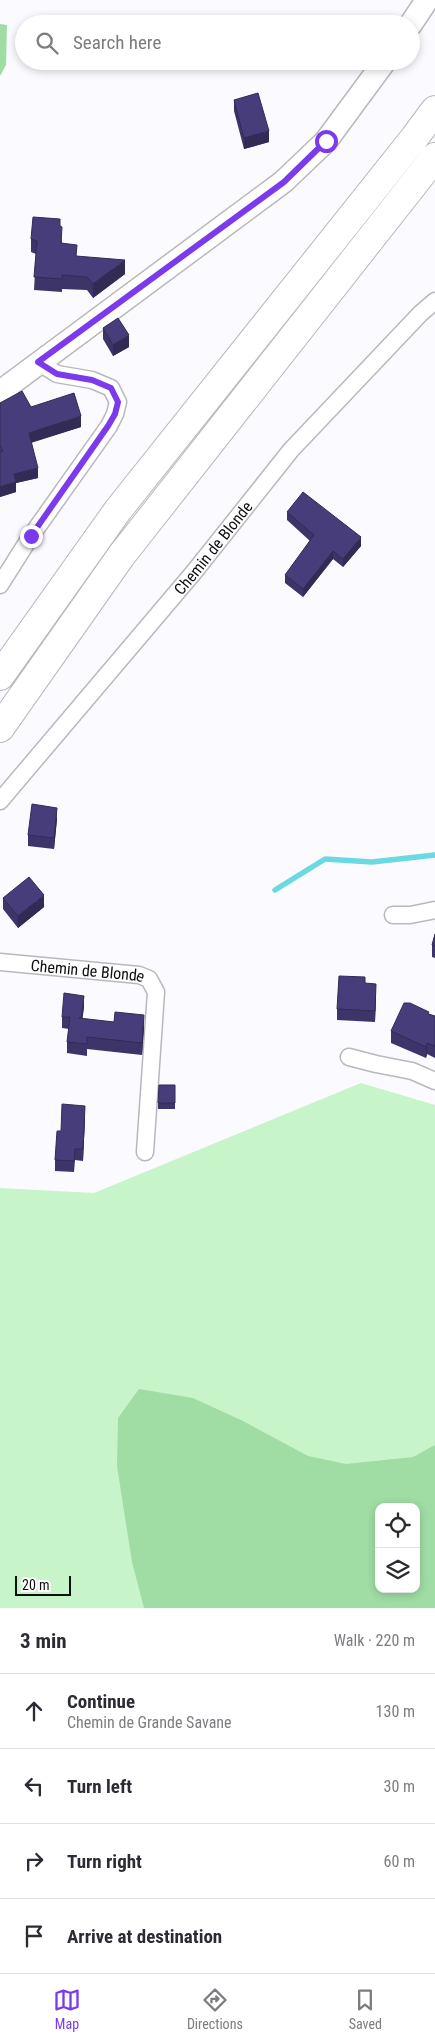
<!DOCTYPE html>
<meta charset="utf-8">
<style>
body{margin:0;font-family:"Roboto Condensed",sans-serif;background:#f7f7f7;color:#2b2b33}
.controls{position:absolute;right:15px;bottom:15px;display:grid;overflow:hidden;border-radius:10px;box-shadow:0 2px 8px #0003}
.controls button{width:45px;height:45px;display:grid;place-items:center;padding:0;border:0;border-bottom:1px solid #e1e1e2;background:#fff;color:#2b2b33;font:25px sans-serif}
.scale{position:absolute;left:15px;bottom:12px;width:56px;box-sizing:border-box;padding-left:5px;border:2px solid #0f0f11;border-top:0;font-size:14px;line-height:18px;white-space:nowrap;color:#0f0f11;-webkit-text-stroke:4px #fff;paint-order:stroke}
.stop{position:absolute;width:15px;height:15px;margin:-11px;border:4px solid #7c3aed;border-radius:50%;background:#fff}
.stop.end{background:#7c3aed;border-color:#fff;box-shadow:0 1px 5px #0008}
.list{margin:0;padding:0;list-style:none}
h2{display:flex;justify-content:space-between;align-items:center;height:65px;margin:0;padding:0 20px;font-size:21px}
h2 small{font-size:16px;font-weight:400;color:#7c7c81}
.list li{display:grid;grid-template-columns:32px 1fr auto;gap:15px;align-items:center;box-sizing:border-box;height:75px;padding:0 20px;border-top:1px solid #e1e1e2}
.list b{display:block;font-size:19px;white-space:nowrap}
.list p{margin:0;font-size:16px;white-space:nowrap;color:#7c7c81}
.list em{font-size:16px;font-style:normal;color:#7c7c81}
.icon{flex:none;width:28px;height:28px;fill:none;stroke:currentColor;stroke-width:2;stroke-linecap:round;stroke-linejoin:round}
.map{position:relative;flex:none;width:435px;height:1608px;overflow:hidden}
.search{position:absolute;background:#fff;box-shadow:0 2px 8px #0003;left:15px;right:15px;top:15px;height:55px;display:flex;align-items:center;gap:12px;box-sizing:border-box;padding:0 18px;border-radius:28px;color:#7c7c81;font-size:19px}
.sheet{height:365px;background:#fff}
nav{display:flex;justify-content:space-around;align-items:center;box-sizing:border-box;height:70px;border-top:1px solid #e1e1e2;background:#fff;font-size:14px;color:#7c7c81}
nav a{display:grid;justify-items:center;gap:2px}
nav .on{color:#7c3aed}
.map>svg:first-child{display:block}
</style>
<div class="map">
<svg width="435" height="1608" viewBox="0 0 435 1608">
<rect width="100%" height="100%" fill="#fbfafe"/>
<path fill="#c8f4ca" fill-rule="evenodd" d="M 361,1083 L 435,1105 L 435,1608 L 0,1608 L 0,1188 L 94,1193 ZM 379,1507 L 416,1507 L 416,1589 L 379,1589 Z"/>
<path fill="#9fdda4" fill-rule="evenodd" d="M 0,24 L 7,25 L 6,65 L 0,76 Z
M 139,1389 L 193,1398 L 243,1421 L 308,1456 L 346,1464 L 413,1457 L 435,1445 L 435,1608 L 144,1608 L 132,1562 L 117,1466 L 118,1418 ZM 379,1507 L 416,1507 L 416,1589 L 379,1589 Z"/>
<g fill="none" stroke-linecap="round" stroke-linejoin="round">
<path stroke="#6bd9e1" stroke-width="5.5" d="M 275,890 L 325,859 L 372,862 L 435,855"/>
<defs>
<g id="street">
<path d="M 0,585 L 31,536 L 109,426 L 115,414 L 118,402 L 111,388 L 92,380 L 57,374 L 38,362"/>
<path id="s1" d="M 0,801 L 194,572 L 291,450 L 420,314 L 435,301"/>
<path d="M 393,915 L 410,915 L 435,910"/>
<path id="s2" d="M 0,962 L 139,975 L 149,979 L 156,992 L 145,1152"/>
<path d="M 349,1057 L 376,1064 L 412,1071 L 435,1081"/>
</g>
<path id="secondary" d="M 411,24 L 427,0
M 0,392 L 283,182 L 326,141 L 385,61"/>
<path id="highway" d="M 0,676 L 118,510 L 415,137 L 435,110
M 0,728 L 121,556 L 435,157"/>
</defs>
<use href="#street" stroke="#b8b8bd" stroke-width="19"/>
<use href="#secondary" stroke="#b8b8bd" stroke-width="25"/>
<use href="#highway" stroke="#b8b8bd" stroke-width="30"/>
<use href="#street" stroke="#fff" stroke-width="16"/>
<use href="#secondary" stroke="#fff" stroke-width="22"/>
<use href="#highway" stroke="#fff" stroke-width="28"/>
</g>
<path fill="#3d346a" d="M 234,100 L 269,142 L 244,149 L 234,111 Z
M 60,226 L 62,243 L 77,256 L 125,274 L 93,298 L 87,290 L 62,289 L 62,292 L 34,290 L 36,254 L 31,252 L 31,239 Z
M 103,328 L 129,347 L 113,356 L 103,339 Z
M 0,403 L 31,407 L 81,427 L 31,443 L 38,478 L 16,483 L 16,492 L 0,497 Z
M 287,512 L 361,546 L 343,567 L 333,559 L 303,597 L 285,583 L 285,575 L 310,541 L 287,520 Z
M 57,819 L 54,849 L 28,846 L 28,835 Z
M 3,898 L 44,907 L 18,928 L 3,909 Z
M 435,934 L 435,958 L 432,957 L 432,945 Z
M 365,983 L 376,995 L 375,1022 L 337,1020 L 337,1009 Z
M 84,1007 L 82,1019 L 144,1027 L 142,1055 L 87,1049 L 87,1056 L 67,1053 L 67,1042 L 69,1029 L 62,1028 L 62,1017 Z
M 429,1014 L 435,1016 L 435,1058 L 427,1054 L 426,1058 L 391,1043 L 391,1031 Z
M 175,1085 L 175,1109 L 158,1109 L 158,1103 Z
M 85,1117 L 83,1161 L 75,1160 L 74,1172 L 55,1171 L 55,1160 L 61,1131 Z"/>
<path fill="#322b56" d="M 269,131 L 269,142 L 244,149 L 244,138 Z
M 125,260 L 125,274 L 93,298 L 93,284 Z
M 129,335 L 129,347 L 113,356 L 113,345 Z
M 81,416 L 81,427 L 29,443 L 29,433 Z
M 38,468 L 38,478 L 16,483 L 16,492 L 0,497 L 0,487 L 14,474 Z
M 361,537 L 361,546 L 343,567 L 343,559 Z
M 333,551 L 333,559 L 303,597 L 303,589 Z
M 57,808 L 57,819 L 54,849 L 54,838 Z
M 44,895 L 44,907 L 18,928 L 18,916 Z
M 376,984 L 376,995 L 375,1022 L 375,1011 Z
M 84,996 L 84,1007 L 81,1030 L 81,1018 Z
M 144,1015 L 144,1027 L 142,1055 L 142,1043 Z
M 427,1043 L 427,1054 L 426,1058 L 426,1047 Z
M 85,1106 L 85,1117 L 83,1161 L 83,1149 Z"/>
<path fill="#473d7b" stroke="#322b56" d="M 258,93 L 269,131 L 244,138 L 234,100 Z
M 33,217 L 60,219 L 60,226 L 62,227 L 61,243 L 77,245 L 76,256 L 125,260 L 93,284 L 87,277 L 62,275 L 62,279 L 34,277 L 37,241 L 31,239 Z
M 118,318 L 129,335 L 113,345 L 103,328 Z
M 22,391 L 31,407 L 74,393 L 81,416 L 29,433 L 38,468 L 14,474 L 16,482 L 0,487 L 0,452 L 3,451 L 0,445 L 0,403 Z
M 303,492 L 361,537 L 343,559 L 333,551 L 303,589 L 285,575 L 314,535 L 287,512 Z
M 32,804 L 57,808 L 54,838 L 28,835 Z
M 29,877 L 44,895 L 18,916 L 3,898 Z
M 435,934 L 435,946 L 432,945 Z
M 339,976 L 365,977 L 365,983 L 376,984 L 375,1011 L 337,1009 Z
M 64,993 L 84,996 L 81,1018 L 79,1018 L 114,1022 L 115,1012 L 144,1015 L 142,1043 L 87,1037 L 87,1044 L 67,1042 L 70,1017 L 62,1017 Z
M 404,1003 L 410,1003 L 429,1012 L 428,1014 L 435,1016 L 435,1046 L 427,1043 L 426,1047 L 391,1031 Z
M 159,1085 L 175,1085 L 175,1103 L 158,1103 Z
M 62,1104 L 85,1106 L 83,1149 L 75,1149 L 74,1161 L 55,1160 L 57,1131 L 61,1131 Z"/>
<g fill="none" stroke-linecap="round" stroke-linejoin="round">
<path stroke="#7c3aed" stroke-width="6" d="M 31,536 L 108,426 L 115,414 L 118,402 L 111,388 L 92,380 L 57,374 L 38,362 L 284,182 L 326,141"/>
</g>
<g text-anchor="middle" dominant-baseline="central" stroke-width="5" stroke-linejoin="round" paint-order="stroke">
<g font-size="16" fill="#0f0f11" stroke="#fff">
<text stroke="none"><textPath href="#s1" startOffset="331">Chemin de Blonde</textPath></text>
<text stroke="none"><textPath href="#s2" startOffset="88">Chemin de Blonde</textPath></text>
</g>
</g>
</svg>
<div class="controls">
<button><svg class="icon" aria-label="locate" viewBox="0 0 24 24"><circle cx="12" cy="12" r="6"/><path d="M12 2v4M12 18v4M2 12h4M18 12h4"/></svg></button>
<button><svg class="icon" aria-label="layers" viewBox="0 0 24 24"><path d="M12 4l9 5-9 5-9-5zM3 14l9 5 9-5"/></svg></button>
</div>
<div class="scale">20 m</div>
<div class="stop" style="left:326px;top:141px"></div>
<div class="stop end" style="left:31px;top:536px"></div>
<div class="search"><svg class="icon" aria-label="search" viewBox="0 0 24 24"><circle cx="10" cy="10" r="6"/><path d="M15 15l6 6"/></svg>Search here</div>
</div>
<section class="sheet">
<h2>3 min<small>Walk · 220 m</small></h2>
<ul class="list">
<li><svg class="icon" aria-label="ahead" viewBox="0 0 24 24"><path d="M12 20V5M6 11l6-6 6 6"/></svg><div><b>Continue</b><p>Chemin de Grande Savane</p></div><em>130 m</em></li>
<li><svg class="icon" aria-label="left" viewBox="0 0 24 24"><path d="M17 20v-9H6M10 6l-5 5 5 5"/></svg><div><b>Turn left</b></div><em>30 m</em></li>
<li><svg class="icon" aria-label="right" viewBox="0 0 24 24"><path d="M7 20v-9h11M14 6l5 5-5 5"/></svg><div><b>Turn right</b></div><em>60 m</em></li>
<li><svg class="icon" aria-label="arrive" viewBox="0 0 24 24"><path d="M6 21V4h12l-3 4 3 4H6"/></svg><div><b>Arrive at destination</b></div></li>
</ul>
</section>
<nav>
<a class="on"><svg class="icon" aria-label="map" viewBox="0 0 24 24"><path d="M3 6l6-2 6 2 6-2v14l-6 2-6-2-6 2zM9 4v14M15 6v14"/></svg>Map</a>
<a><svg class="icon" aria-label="directions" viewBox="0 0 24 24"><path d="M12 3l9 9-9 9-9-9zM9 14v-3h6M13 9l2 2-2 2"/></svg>Directions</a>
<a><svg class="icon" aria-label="saved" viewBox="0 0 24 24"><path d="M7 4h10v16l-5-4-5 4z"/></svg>Saved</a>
</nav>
